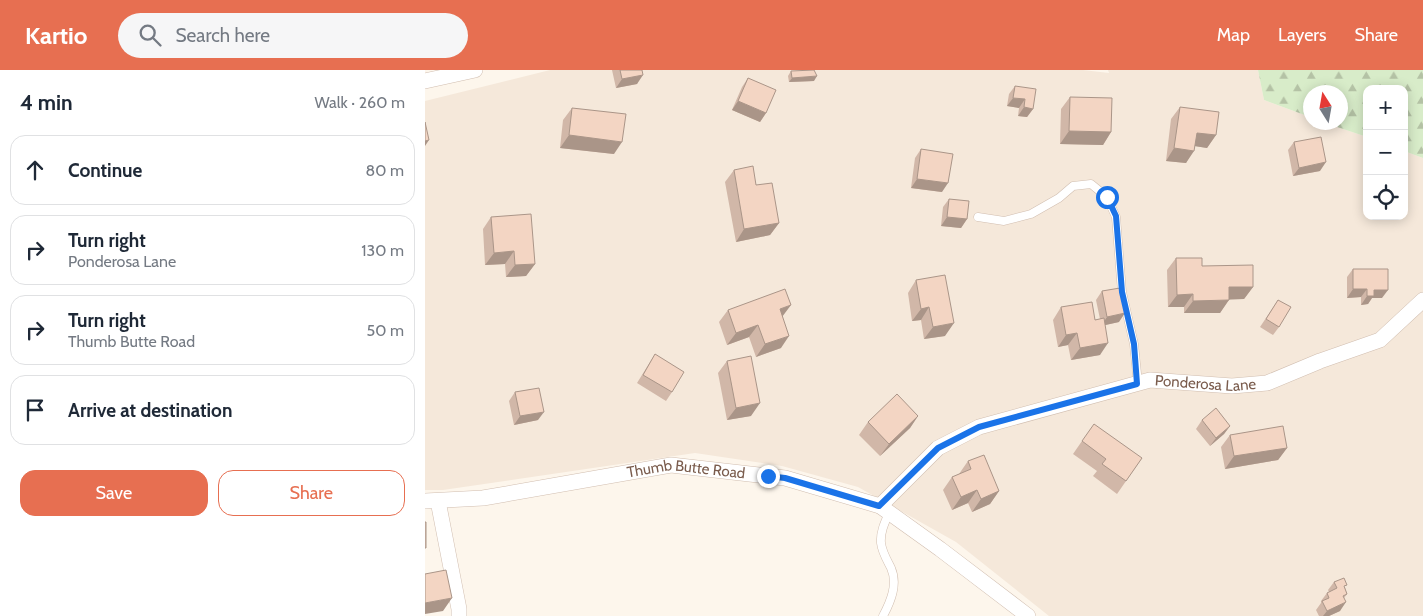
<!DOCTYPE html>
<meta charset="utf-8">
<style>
body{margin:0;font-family:Cabin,sans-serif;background:#f6f6f7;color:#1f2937}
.controls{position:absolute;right:15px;top:15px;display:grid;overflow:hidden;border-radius:10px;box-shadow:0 2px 12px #0003}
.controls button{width:45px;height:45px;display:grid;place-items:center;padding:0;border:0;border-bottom:1px solid #e0e1e3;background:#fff;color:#1f2937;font:25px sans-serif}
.compass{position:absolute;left:878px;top:15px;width:45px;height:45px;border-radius:50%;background:#fff;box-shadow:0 2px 12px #0003;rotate:349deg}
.stop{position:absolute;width:15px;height:15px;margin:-11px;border:4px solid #1a73e8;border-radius:50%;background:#fff}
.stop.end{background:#1a73e8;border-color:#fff;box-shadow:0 1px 5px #0008}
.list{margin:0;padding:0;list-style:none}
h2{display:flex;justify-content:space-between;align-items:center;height:65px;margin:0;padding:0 20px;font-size:21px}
h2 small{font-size:16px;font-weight:400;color:#747a83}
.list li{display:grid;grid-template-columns:32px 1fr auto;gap:15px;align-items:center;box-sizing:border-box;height:70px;margin:0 10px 10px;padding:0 10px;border:1px solid #e0e1e3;border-radius:15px}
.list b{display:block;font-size:19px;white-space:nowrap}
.list p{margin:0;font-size:16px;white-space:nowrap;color:#747a83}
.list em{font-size:16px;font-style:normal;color:#747a83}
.actions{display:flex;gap:10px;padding:15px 20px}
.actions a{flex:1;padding:11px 0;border:1px solid #e76f51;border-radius:15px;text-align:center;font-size:18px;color:#e76f51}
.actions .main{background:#e76f51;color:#fff}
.icon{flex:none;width:28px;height:28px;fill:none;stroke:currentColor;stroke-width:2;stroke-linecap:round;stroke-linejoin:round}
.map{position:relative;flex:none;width:998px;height:546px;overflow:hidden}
header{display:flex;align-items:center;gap:30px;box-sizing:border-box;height:70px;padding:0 25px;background:#e76f51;color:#fff}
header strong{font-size:24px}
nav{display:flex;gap:28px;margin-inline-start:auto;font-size:18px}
.search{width:350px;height:45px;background:#f6f6f7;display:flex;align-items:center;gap:12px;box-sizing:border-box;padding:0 18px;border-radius:28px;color:#747a83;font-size:19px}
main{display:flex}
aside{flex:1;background:#fff}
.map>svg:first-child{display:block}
</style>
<header>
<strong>Kartio</strong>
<div class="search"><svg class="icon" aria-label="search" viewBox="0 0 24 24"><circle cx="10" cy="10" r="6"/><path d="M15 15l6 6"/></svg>Search here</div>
<nav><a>Map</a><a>Layers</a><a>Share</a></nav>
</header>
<main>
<aside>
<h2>4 min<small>Walk · 260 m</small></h2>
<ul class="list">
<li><svg class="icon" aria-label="ahead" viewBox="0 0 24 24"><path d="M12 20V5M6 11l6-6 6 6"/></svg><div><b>Continue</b></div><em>80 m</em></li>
<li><svg class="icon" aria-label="right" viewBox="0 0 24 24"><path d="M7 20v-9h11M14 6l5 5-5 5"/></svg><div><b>Turn right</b><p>Ponderosa Lane</p></div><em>130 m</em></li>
<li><svg class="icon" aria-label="right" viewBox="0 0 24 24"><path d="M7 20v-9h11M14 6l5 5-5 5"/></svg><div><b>Turn right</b><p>Thumb Butte Road</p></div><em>50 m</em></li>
<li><svg class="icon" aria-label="arrive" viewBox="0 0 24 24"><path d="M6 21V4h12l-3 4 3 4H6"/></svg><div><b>Arrive at destination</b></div></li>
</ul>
<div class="actions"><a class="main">Save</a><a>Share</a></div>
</aside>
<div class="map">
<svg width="998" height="546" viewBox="0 0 998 546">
<defs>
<pattern id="forest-firs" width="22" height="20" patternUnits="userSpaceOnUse" patternTransform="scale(1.25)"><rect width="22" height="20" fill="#d8ecc9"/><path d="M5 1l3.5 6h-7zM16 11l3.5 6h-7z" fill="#b4c2a5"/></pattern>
</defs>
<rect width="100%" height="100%" fill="#fdf6ec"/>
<path fill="#f5e8da" d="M 125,0 L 658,0 L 684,3 L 683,0 L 833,0 L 839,30 L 885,47 L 886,52 L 900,53 L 942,67 L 942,146 L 979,146 L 979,81 L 998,88 L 998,546 L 624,546 L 531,472 L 433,417 L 357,396 L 270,383 L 18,420 L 0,420 L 0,31 Z"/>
<path fill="url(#forest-firs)" d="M 833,0 L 998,0 L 998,88 L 979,81 L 979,19 L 942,19 L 942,67 L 900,53 L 916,52 L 916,22 L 886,22 L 885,47 L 839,30 Z"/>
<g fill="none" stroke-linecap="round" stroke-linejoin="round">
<defs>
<path id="service" d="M 553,147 L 579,151 L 606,144 L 634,128 L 648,116 L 666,114 L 682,127 L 691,147 L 697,222 L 709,274 L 713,314
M 458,546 C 466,531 473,514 466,498 C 462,490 457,482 456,473 C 455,462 460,452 464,443"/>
<g id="minor">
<path d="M 0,11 L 50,0"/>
<path id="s1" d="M 0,431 L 58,428 L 246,395 L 360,408 L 455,436 L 515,479 L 603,546"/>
<path d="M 13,431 L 34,539 L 34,546"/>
<path id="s2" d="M 455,436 L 513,378 L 554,357 L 725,310 L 807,316 L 842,313 L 895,291 L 955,270 L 998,230"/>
</g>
</defs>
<use href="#service" stroke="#d1beb0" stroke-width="9"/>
<use href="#minor" stroke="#d1beb0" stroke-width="16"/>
<use href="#service" stroke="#fff" stroke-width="8"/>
<use href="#minor" stroke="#fff" stroke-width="15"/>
</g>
<path fill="#d1b7a8" d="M 187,0 L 217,0 L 212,14 L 191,18 Z
M 366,1 L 389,11 L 364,12 L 363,6 Z
M 323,8 L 341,43 L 335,52 L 307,40 L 317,17 Z
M 590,16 L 608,39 L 602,47 L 593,46 L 594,38 L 582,36 L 584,24 Z
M 645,27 L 686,62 L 678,75 L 635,74 L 636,39 Z
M 755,37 L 791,65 L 782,78 L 770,76 L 761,93 L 741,91 L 746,49 Z
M 147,38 L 189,84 L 135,78 L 138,50 Z
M 869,72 L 895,101 L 868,106 L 863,80 Z
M 496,79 L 517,122 L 486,118 L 490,88 Z
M 309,100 L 331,115 L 354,153 L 345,165 L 311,172 L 300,112 Z
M 524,129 L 542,149 L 536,158 L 516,156 L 518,137 Z
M 66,147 L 110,194 L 101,206 L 81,207 L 80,194 L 60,195 L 58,159 Z
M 751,188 L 777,196 L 828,217 L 819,229 L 804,229 L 795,243 L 759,243 L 759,237 L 743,237 L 742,200 Z
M 928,199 L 957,228 L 947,228 L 943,234 L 936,235 L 936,227 L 922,228 L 922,207 Z
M 491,210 L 520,266 L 499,269 L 496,250 L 487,251 L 483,223 Z
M 677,221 L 694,252 L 680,255 L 675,285 L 646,290 L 643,275 L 633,277 L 628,250 L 636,237 L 670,250 L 675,249 L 671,230 Z
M 853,230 L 854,257 L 848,265 L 835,257 Z
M 303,240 L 358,247 L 356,278 L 331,287 L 324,267 L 302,275 L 294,252 Z
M 230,284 L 247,322 L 241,331 L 212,313 Z
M 302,291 L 326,346 L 302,350 L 293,303 Z
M 90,322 L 113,350 L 89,355 L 84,331 Z
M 493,346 L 485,358 L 455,386 L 434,365 L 443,352 Z
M 777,350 L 805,356 L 799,364 L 785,376 L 771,359 Z
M 805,365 L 862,378 L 853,390 L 800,399 L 796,377 Z
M 657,371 L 717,388 L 692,424 L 668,406 L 672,401 L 648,384 Z
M 543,391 L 574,421 L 565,434 L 547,442 L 543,433 L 527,440 L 518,420 L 527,407 L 534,404 Z
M 909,512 L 920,518 L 922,524 L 919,528 L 915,541 L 904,546 L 894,546 L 891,540 L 896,533 L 896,531 L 902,523 L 904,522 L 903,520 Z"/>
<path fill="#aa9588" d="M 218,5 L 212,14 L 191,18 L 197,9 Z
M 392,6 L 389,11 L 364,12 L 367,8 Z
M 588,28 L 600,29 L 594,38 L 582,36 Z
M 313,31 L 341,43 L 335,52 L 307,40 Z
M 599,37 L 608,39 L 602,47 L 593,46 Z
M 644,61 L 686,62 L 678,75 L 635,74 Z
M 772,63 L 791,65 L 782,78 L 763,75 Z
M 144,65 L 197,72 L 189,84 L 135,78 Z
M 4,70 L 0,76 L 0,71 Z
M 749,78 L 769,81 L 761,93 L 741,91 Z
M 901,92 L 895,101 L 868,106 L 874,98 Z
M 492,109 L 523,113 L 517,122 L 486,118 Z
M 522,147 L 542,149 L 536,158 L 516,156 Z
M 354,153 L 345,165 L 311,172 L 319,159 Z
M 89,181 L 80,194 L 60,195 L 69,183 Z
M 110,194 L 101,206 L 81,207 L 90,195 Z
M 804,217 L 828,217 L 819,229 L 795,230 Z
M 928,219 L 942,219 L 936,227 L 922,228 Z
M 949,220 L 963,220 L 957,228 L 947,228 L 943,234 L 936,235 L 942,226 Z
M 768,224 L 759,237 L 743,237 L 752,225 Z
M 804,230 L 795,243 L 759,243 L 768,231 Z
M 366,235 L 357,247 L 355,239 Z
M 504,237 L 496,250 L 487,251 L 496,239 Z
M 700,243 L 694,252 L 676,256 L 682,247 Z
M 529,253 L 520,266 L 499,269 L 508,257 Z
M 333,255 L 324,267 L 302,275 L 311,263 Z
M 652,263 L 643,275 L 633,277 L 641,265 Z
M 364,266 L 356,278 L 331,287 L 340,274 Z
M 683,273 L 675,285 L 646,290 L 655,278 Z
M 335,333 L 326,346 L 302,350 L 311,338 Z
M 119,342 L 113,350 L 89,355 L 95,346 Z
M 493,346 L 485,358 L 455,386 L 464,374 Z
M 805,356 L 799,364 L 785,376 L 791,368 Z
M 862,378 L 853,390 L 800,399 L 809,386 Z
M 552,420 L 543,433 L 527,440 L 536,427 Z
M 574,421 L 565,434 L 547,442 L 556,429 Z
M 27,528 L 18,541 L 0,544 L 0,533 Z
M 921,532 L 915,541 L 904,546 L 898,546 L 902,541 Z"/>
<path fill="#f3d5c3" stroke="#aa9588" d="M 195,0 L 217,0 L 218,5 L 197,9 Z
M 389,0 L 392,6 L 367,8 L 366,1 Z
M 323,8 L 351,20 L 341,43 L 313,31 Z
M 590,16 L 611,19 L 608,39 L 599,37 L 600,29 L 588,28 Z
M 645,27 L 687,28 L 686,62 L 644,61 Z
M 755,37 L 794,42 L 791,65 L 772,63 L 769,81 L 749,78 Z
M 147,38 L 201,44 L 197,72 L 144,65 Z
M 0,52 L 4,70 L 0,71 Z
M 896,67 L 901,92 L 874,98 L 869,72 Z
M 496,79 L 528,84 L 523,113 L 492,109 Z
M 328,96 L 331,115 L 347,113 L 354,153 L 319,159 L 309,100 Z
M 524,129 L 544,131 L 542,149 L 522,147 Z
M 106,144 L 110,194 L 90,195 L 89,181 L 69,183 L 66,147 Z
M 751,188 L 777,188 L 777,196 L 828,195 L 828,217 L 804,217 L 804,230 L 768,231 L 768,224 L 752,225 Z
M 928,199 L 963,199 L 963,220 L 949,220 L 949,226 L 942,226 L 942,219 L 928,219 Z
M 520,205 L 529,253 L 508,257 L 504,237 L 496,239 L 491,210 Z
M 695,218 L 700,243 L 682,247 L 677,221 Z
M 360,219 L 366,235 L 355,239 L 364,266 L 340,274 L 333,255 L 311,263 L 303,240 Z
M 853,230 L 866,237 L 854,257 L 841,249 Z
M 667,232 L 670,250 L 679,248 L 683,273 L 655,278 L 652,263 L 641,265 L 636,237 Z
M 230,284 L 259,302 L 247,322 L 218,305 Z
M 326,286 L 335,333 L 311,338 L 302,291 Z
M 114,318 L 119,342 L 95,346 L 90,322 Z
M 472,324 L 493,346 L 464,374 L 443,352 Z
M 791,338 L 805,356 L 791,368 L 777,350 Z
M 669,354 L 717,388 L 701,411 L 677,394 L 681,389 L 657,371 Z
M 858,356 L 862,378 L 809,386 L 805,365 Z
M 559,385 L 574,421 L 556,429 L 552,420 L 536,427 L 527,407 L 546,399 L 543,391 Z
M 0,452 L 1,452 L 1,478 L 0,478 Z
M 21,500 L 27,528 L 0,533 L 0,504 Z
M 919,508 L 922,515 L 919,516 L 922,524 L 918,526 L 921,532 L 902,541 L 897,531 L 904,528 L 902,523 L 912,518 L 909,512 Z"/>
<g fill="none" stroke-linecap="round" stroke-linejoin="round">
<path stroke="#1a73e8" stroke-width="6" d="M 343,406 L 360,408 L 454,436 L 513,378 L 554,357 L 712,314 L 709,274 L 697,222 L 691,146 L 682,127"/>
</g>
<g text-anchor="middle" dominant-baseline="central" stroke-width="4" stroke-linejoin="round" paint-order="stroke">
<g font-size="15" fill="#7a5c4d" stroke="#fffaf3">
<text stroke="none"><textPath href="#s2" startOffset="361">Ponderosa Lane</textPath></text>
<text stroke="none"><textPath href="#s1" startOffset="264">Thumb Butte Road</textPath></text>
</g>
</g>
</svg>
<div class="controls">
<button>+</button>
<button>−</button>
<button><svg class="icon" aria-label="locate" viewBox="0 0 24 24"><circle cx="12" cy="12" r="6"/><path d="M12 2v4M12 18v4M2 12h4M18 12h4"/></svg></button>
</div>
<svg class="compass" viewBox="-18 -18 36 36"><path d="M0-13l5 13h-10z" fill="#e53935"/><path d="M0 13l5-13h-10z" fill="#747a83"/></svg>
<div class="stop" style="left:682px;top:127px"></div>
<div class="stop end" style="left:343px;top:406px"></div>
</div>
</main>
